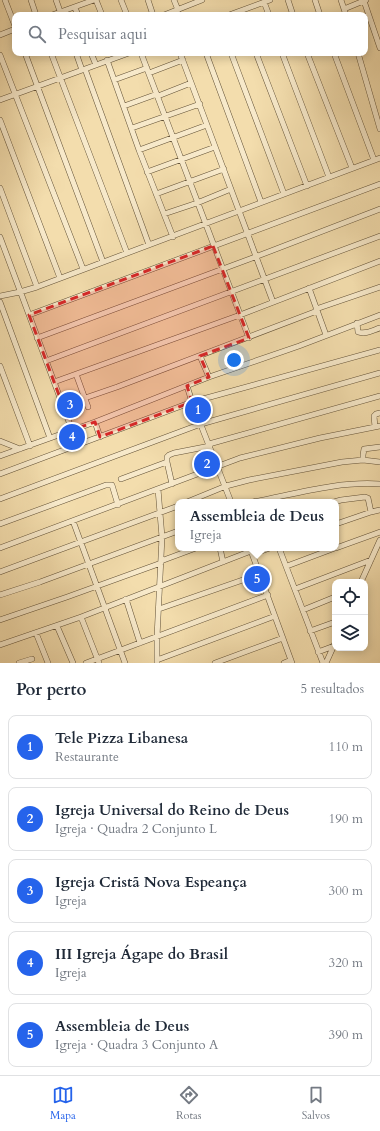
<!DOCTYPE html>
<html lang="pt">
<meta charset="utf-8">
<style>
body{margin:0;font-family:Cardo,serif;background:#f6f6f7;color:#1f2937}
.controls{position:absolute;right:12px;bottom:12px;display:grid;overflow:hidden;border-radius:8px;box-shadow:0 2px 10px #0003}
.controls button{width:36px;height:36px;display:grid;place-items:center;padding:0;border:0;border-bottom:1px solid #e0e1e3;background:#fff;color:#1f2937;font:20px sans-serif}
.you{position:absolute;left:234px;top:360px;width:14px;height:14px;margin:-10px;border:3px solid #fff;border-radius:50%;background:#1a73e8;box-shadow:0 0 0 6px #1a73e833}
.badge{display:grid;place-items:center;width:26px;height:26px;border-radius:50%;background:#2563eb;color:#fff;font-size:13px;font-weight:700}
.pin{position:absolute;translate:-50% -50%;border:2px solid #fff;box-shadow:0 1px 4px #0006}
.popup{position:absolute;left:175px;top:499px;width:164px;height:52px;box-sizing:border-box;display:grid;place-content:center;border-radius:8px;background:#fff;filter:drop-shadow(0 1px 3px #0005);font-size:13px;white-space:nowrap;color:#747a83}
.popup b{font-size:15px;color:#1f2937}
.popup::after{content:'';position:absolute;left:50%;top:100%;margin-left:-8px;border:8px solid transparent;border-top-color:#fff}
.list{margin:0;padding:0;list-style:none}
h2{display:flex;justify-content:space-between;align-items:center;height:52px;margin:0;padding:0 16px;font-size:17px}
h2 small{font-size:13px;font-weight:400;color:#747a83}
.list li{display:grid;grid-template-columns:26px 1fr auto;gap:12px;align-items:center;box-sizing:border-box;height:64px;margin:0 8px 8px;padding:0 8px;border:1px solid #e0e1e3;border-radius:8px}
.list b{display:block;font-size:15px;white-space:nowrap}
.list p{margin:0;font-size:13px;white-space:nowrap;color:#747a83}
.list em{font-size:13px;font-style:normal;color:#747a83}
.icon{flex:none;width:22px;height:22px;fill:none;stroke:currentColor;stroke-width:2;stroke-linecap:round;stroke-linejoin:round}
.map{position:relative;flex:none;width:380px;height:663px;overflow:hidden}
.search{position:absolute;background:#fff;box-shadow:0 2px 10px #0003;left:12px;right:12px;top:12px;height:44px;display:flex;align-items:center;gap:10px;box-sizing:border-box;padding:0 14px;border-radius:8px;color:#747a83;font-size:15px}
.sheet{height:412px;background:#fff}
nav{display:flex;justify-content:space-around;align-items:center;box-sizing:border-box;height:56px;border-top:1px solid #e0e1e3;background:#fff;font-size:11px;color:#747a83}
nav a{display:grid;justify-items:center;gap:2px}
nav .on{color:#2563eb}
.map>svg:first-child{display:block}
</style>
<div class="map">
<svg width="380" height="663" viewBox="0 0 380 663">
<rect width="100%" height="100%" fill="#f3ddad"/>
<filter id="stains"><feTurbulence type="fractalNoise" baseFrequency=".005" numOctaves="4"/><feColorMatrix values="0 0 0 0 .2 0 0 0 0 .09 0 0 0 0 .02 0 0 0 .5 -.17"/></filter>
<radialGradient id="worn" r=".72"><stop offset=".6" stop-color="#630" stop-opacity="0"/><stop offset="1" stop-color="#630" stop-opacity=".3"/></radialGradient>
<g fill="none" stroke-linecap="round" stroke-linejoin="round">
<defs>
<path id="minor" d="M 5,0 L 15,26
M 31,0 L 36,15
M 56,0 L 61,14
M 96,0 L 102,15
M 121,0 L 127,15
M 148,0 L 153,15
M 174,0 L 178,10
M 288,0 L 293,15
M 315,0 L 320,15
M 341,0 L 346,15
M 364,1 L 380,48
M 264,2 L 269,15
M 75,8 L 78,15
M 344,9 L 366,0
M 52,15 L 94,0
M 164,15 L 202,0
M 229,15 L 270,0
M 0,35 L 15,29
M 25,53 L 103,262
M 51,53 L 127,253
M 76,53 L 82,70
M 91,53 L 96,65
M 141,53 L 249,338
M 180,53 L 207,125 L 273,302
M 206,53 L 261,202
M 231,53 L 284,194
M 256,53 L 307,186
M 282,53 L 329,177
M 307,53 L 352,168
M 334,53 L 374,160
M 358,53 L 380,129
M 0,55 L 83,269
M 107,60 L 139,150 L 173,237
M 85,69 L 149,245
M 149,73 L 183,60
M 114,80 L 147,68
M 158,96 L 191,83
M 0,100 L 129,53
M 124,106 L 157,94
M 0,120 L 60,278
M 132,128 L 200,104
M 139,150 L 207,125
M 147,172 L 215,147
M 0,188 L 37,287
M 156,194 L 224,169
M 164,214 L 197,203 L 231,189
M 0,237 L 72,430
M 309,288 L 326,335
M 0,296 L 20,292 L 37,287 L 380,158
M 0,302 L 50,438
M 316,309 L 380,287
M 29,315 L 380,184
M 357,323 L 358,332 C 366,335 373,330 380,328
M 37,338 L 255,257 L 380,209
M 200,356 L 209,377
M 46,361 L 380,236
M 0,366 L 30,446
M 76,374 L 88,407
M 54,382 L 240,315 L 380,261
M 187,386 L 192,402 L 231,502
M 85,398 L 117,387 L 317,311
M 95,422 L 100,437
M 375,427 L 374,416 L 376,414 L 380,413
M 0,441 L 20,449
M 209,444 L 380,396
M 0,456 L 95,422 L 209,377 L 299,346 L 380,315
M 363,460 L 363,455 L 364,449 L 380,447
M 0,474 L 192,402 L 380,350
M 121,479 L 167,462
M 172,484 L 167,462 L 167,457 L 169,455 L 174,453 L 210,446
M 0,499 L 201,424 L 380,373
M 187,502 L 226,486 L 249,480 L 342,462 L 363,460 L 380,462
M 253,502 C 295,494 338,481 380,484
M 334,502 L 341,500 L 365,497 L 368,498 L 371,512
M 73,521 L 125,663
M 0,524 L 106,485 L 112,485 L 118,505
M 336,524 L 371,512 L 380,510
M 0,548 L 240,458 L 320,438 L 380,426
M 220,548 L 223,562
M 250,548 L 292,663
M 279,548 L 323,663
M 336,548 L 380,532
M 253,554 L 270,548
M 161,561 L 196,548
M 287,566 L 335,548
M 0,572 L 178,506
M 361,582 L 380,540
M 295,589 L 371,560
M 0,595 L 40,582 L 178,531
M 126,599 L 140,643
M 159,609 L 260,574
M 303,610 L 335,597
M 81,617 L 99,663
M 0,620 L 67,597 L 161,563
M 57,626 L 73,663
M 310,631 L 335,622
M 36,633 L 48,663
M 0,645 L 81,617 L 251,551
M 318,652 L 334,646
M 157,660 L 275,616
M 19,663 L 32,659
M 86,663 L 268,595
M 157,663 L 157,637 L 162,537 L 158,489
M 215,663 L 283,638
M 284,663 L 291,660
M 326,663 L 335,643"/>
</defs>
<use href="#minor" stroke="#635237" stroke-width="6"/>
<use href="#minor" stroke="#f7e9ca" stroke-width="5"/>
</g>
<path fill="#d62828" fill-opacity="0.2" stroke="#d62828" stroke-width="3" stroke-dasharray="8 5" stroke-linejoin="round" d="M 213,246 L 249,338 L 200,356 L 209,377 L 187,386 L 192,402 L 100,437 L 95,422 L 72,430 L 29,315 Z"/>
<rect width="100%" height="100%" filter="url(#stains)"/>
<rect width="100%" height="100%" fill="url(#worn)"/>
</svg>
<div class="controls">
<button><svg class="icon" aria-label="locate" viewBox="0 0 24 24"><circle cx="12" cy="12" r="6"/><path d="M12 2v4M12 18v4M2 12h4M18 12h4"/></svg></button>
<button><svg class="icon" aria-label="layers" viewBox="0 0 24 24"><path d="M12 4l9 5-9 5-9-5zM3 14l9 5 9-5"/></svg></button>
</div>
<div class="you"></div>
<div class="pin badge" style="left:198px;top:410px">1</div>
<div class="pin badge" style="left:207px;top:464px">2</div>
<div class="pin badge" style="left:70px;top:405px">3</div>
<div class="pin badge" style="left:72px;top:437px">4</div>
<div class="pin badge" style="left:257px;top:579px">5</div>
<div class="popup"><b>Assembleia de Deus</b>Igreja</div>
<div class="search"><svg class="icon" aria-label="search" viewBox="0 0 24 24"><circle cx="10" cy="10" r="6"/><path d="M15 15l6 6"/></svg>Pesquisar aqui</div>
</div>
<section class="sheet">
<h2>Por perto<small>5 resultados</small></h2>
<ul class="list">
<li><span class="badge">1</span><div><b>Tele Pizza Libanesa</b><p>Restaurante</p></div><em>110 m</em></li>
<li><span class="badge">2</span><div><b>Igreja Universal do Reino de Deus</b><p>Igreja · Quadra 2 Conjunto L</p></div><em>190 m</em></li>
<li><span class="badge">3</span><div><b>Igreja Cristã Nova Espeança</b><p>Igreja</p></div><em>300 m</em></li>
<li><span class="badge">4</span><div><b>III Igreja Ágape do Brasil</b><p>Igreja</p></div><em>320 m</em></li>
<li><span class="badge">5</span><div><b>Assembleia de Deus</b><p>Igreja · Quadra 3 Conjunto A</p></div><em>390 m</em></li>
</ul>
</section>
<nav>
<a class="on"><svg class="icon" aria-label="map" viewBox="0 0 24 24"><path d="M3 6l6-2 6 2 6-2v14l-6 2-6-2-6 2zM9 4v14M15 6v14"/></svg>Mapa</a>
<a><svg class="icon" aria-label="directions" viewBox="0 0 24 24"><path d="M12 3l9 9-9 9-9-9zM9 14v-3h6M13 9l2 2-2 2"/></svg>Rotas</a>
<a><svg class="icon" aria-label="saved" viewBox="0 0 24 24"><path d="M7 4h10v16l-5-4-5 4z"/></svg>Salvos</a>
</nav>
